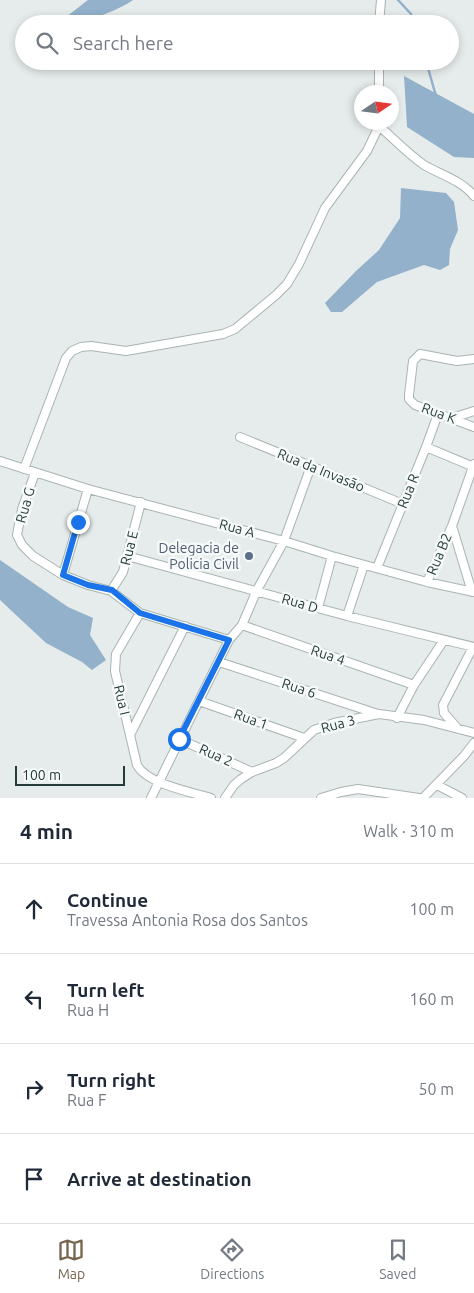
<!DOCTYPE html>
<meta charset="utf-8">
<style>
body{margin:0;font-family:Ubuntu,sans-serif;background:#f6f6f7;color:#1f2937}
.compass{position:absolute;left:354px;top:85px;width:45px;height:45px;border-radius:50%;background:#fff;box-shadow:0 2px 8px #0003;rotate:77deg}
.scale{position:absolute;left:15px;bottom:12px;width:110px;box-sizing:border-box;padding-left:5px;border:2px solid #263c3c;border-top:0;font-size:14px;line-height:18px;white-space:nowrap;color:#263c3c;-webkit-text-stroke:4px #f5f9f8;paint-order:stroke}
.stop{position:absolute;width:15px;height:15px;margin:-11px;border:4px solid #1a73e8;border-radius:50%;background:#fff}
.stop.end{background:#1a73e8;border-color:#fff;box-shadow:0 1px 5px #0008}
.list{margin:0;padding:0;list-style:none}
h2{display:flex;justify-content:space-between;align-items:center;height:65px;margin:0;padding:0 20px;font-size:21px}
h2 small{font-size:16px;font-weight:400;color:#747a83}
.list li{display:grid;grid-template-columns:32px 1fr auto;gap:15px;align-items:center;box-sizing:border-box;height:90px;padding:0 20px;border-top:1px solid #e0e1e3}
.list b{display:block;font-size:19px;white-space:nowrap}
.list p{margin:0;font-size:16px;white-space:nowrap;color:#747a83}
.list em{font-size:16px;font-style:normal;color:#747a83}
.icon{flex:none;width:28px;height:28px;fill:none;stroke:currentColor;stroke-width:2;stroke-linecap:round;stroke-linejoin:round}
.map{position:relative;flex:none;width:474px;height:798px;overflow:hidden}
.search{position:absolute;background:#fff;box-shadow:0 2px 8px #0003;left:15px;right:15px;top:15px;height:55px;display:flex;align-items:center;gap:12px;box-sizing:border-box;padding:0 18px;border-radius:28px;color:#747a83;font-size:19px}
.sheet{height:425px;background:#fff}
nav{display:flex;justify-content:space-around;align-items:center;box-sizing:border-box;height:70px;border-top:1px solid #e0e1e3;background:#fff;font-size:14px;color:#747a83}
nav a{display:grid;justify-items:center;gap:2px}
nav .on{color:#78654e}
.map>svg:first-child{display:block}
</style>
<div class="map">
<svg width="474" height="798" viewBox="0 0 474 798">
<rect width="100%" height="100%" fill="#e5eceb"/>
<path fill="#93b1cb" d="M 88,0 L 133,0 C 114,13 81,24 57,24 Z
M 404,76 L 474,114 L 474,158 L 454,157 L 407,127 Z
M 401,188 L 446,193 L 454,202 L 458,230 L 450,249 L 449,265 L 440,270 L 424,265 L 377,282 L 342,312 L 331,312 L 325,303 L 356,271 L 379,250 L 400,218 Z
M 0,560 L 68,607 L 93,618 L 90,635 L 106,660 L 92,670 L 82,662 L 46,643 L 0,600 Z"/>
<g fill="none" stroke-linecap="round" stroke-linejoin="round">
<path stroke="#93b1cb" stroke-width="2.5" d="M 398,0 L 411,14 L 414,24
M 426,61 L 436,96"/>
<defs>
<path id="minor" d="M 379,24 L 381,0
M 379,61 L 379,92
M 379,126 C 394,139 408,154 424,165 C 441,175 461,180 474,196
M 474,359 L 457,361 L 420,354 L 413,361 L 409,395 L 409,399 L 415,405 L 474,427
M 452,418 L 474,411
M 240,437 L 403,504
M 426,447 L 474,467
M 0,461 L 88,489 L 284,541 L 332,556 L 427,582 L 474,592
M 24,469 L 66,358 L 72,351 L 81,347 L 91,346 L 126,351 L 223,334 L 235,329 L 276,295 L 287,284 L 299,264 L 325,208 L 367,151 L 379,126 L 379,122
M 35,473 L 22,509 L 17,535 L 22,545 L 33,556 L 63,575 L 88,585 L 111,591 L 140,613 L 229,640
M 127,556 L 347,616 L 474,647
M 377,568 L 426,447 L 438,414
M 63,575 L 88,489
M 427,582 L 452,526
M 111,591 L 123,572 L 141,502
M 472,592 L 452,526 L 474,464
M 318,608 L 332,556
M 140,613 L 116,654 L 115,671 L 137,765 C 147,784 191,792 211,798
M 347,616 L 364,565
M 242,625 L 414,685
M 219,662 L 378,714
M 199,701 L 304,738
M 397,718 L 414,685 L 444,640
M 458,729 L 444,713 L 443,705 L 473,647
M 130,735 L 185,626
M 179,739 L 252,772
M 437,785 L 462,798
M 151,798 L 229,640 L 242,625 L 257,590 L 284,541 L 311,466
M 225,798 L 234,785 L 241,779 L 252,772 L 276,763 L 284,758 L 314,730 L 334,723 L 379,714 L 424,720 L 474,733
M 321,798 L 341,792 L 358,789 L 419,798
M 423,798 L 464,756 L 474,743"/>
</defs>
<use href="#minor" stroke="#a8b4b3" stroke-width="10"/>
<use href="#minor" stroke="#fff" stroke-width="8"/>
</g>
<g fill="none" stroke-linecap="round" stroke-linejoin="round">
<path stroke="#1a73e8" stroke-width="6" d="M 78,522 L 63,575 L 88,585 L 112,590 L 140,613 L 229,640 L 179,739"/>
</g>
<circle fill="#5c6f8a" stroke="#f5f9f8" stroke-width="2" cx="249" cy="556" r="5"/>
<g text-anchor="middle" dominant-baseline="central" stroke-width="5" stroke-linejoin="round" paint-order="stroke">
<g font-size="14" fill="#263c3c" stroke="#f5f9f8">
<text transform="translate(439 413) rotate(20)">Rua K</text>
<text transform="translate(321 470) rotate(22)">Rua da Invasão</text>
<text transform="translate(408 491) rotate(-68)">Rua R</text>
<text transform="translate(25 505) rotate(-74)">Rua G</text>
<text transform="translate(237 528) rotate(15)">Rua A</text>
<text transform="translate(129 548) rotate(-76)">Rua E</text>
<text transform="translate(439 554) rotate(-67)">Rua B2</text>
<text transform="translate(300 603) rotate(16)">Rua D</text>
<text transform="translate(328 655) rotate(19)">Rua 4</text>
<text transform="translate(299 688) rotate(18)">Rua 6</text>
<text transform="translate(122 700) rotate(77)">Rua I</text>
<text transform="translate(251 719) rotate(20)">Rua 1</text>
<text transform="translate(338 724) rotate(-15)">Rua 3</text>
<text transform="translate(216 755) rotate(24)">Rua 2</text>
</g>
<g font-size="14" fill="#4e5e75" stroke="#f5f9f8" text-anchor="end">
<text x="239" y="548">Delegacia de<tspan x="239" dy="16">Policia Civil</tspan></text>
</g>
</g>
</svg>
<svg class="compass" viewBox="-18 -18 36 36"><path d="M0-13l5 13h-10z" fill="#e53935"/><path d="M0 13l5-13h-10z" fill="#747a83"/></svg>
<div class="scale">100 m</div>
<div class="stop" style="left:179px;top:739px"></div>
<div class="stop end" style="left:78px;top:522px"></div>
<div class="search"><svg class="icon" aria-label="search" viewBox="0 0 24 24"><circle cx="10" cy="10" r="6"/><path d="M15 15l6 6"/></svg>Search here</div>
</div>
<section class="sheet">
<h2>4 min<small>Walk · 310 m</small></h2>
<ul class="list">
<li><svg class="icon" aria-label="ahead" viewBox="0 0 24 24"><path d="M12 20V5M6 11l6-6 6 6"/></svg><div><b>Continue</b><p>Travessa Antonia Rosa dos Santos</p></div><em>100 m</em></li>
<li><svg class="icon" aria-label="left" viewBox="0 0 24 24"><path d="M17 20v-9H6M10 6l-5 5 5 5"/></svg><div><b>Turn left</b><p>Rua H</p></div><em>160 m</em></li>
<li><svg class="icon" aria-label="right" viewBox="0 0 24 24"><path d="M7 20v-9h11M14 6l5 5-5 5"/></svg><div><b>Turn right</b><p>Rua F</p></div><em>50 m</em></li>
<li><svg class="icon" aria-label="arrive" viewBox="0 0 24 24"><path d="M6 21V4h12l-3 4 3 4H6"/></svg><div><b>Arrive at destination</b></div></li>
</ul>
</section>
<nav>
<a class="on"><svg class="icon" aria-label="map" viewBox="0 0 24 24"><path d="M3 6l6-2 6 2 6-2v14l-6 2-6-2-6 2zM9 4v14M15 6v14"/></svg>Map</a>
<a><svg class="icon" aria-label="directions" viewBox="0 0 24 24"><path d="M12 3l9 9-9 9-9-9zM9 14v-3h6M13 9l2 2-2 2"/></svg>Directions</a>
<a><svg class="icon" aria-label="saved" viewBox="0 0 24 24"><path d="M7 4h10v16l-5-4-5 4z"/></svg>Saved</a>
</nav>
